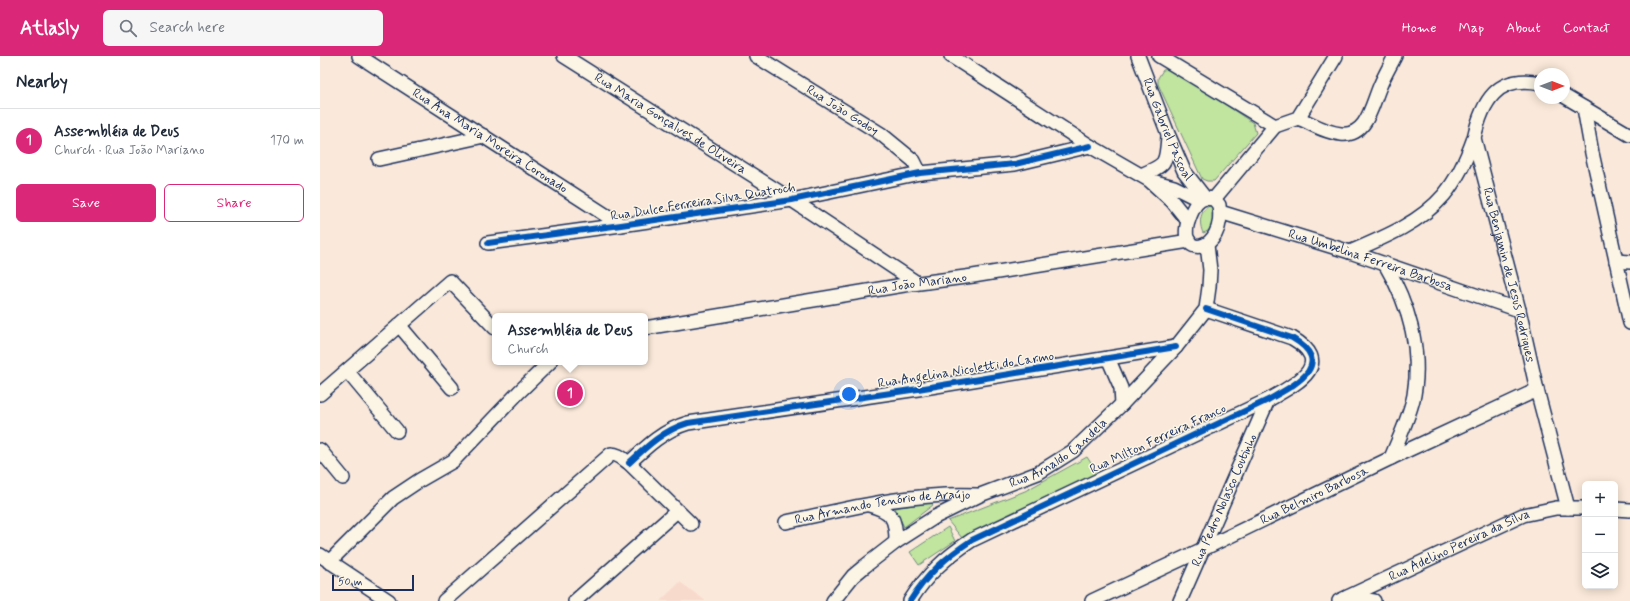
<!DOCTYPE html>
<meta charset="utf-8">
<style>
body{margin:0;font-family:Mynerve,sans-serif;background:#f6f6f7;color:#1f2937}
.controls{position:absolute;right:12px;bottom:12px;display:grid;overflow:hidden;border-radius:6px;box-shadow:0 2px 10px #0003}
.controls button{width:36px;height:36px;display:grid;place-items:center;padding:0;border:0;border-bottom:1px solid #e0e1e3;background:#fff;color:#1f2937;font:20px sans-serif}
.compass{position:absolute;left:1214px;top:12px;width:36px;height:36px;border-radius:50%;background:#fff;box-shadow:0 2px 10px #0003;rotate:90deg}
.scale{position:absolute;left:12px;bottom:10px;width:82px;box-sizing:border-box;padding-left:4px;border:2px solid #1b2f5e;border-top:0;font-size:11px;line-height:14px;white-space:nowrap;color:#1b2f5e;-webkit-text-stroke:3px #fcf5e5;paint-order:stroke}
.you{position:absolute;left:529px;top:338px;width:14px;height:14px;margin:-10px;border:3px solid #fff;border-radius:50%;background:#1a73e8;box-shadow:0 0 0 6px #1a73e833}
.badge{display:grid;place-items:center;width:26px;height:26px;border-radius:50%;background:#db2777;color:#fff;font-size:13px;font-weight:700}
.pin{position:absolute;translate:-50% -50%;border:2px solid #fff;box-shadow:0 1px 4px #0006}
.popup{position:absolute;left:172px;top:257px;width:156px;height:52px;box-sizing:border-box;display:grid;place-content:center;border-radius:6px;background:#fff;filter:drop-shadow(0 1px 3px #0005);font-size:13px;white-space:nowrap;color:#747a83}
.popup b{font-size:15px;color:#1f2937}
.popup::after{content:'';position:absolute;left:50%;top:100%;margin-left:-8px;border:8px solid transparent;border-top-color:#fff}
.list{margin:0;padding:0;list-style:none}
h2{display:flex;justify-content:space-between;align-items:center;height:52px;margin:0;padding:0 16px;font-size:17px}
h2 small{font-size:13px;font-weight:400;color:#747a83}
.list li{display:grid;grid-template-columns:26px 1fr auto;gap:12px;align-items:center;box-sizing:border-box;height:64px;padding:0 16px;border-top:1px solid #e0e1e3}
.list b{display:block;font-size:15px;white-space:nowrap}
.list p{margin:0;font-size:13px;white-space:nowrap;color:#747a83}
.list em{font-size:13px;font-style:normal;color:#747a83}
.actions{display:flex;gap:8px;padding:12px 16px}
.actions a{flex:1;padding:9px 0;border:1px solid #db2777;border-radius:6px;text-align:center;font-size:14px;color:#db2777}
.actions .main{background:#db2777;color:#fff}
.icon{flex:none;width:22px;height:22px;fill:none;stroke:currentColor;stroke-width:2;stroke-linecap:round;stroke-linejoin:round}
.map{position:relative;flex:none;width:1310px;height:545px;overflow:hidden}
header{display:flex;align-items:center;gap:24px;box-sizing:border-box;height:56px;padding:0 20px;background:#db2777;color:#fff}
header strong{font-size:19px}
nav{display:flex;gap:22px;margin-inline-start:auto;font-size:14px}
.search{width:280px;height:36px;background:#f6f6f7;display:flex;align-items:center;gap:10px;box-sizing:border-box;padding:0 14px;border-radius:6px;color:#747a83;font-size:15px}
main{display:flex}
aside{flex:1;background:#fff}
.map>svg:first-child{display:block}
</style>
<header>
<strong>Atlasly</strong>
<div class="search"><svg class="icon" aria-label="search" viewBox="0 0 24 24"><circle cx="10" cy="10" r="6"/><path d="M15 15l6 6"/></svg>Search here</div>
<nav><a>Home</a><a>Map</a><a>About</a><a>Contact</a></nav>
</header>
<main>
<aside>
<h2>Nearby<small></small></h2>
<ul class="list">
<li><span class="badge">1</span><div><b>Assembléia de Deus</b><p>Church · Rua João Mariano</p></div><em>170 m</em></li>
</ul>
<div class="actions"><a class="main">Save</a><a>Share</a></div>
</aside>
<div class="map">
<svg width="1310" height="545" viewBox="0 0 1310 545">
<rect width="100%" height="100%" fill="#fae9da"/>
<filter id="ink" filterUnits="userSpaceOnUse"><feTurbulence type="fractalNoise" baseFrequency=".025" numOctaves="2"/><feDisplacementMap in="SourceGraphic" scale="8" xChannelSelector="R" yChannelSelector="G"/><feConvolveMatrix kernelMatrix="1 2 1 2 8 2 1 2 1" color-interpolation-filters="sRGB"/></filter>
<g filter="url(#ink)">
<path fill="#f8dacd" d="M 360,526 L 386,545 L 340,545 Z"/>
<path fill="#c1e49e" stroke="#6e8a7e" d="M 849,13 L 858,17 L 933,67 L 936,77 L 894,125 L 887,125 L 882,123 L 838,28 L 838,22 L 843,14 Z
M 889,150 L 894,150 C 895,161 896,173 883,177 C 879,168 879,156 889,150 Z
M 767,401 L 778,418 L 642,482 L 628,465 L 705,435 Z
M 611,446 L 613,449 L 584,471 L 575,452 Z
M 628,471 L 635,485 L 599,509 L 590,496 Z"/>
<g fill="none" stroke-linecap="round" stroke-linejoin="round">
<defs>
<g id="minor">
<path id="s1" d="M 39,0 L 301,169"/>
<path id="s2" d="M 244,0 L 472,144 L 597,227"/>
<path id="s3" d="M 436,0 L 561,78 L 594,105 L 600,117"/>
<path d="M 631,0 L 770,90 L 829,124 L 852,145 L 868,165"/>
<path id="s4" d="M 818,0 L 848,78 L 864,115 L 885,142"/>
<path d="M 839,0 L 955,70"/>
<path id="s5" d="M 1220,27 C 1177,18 1162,46 1154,82 L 1199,254 L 1217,334 L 1248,452"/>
<path d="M 1244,40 L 1310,79"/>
<path d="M 1264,52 L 1272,97 L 1310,267"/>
<path d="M 978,62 C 991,67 1006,77 1021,78 C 1047,81 1052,48 1060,30 C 1064,20 1070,10 1075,0"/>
<path d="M 59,103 L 164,80"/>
<path d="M 821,119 C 847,108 846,108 848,80"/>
<path d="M 832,125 L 854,131 L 880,144"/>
<path d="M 885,142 L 894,143 L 899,149 C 907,199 852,205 870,160 C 874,151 876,145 885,142 Z"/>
<path d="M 894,143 L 955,70 L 978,62 L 1016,0"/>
<path id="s6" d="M 900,156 L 1030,196 L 1199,254"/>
<path d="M 168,187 L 301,169 L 472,144 L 600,117 L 695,108 L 770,90"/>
<path d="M 1030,196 C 1063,182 1100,167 1124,139 C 1138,122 1147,102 1154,82"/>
<path d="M 1296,205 L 1310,206"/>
<path d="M 1065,208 C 1088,247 1102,293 1094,339 C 1090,360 1079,382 1071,402"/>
<path d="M 79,269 L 132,332"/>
<path id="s7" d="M 325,272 L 584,229 L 653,220 L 869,185"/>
<path d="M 788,302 L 801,332 L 802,348"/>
<path d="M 27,315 L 77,375"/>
<path d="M 0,338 L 130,225 L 175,272"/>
<path d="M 0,394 L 23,422"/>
<path d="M 309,407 C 327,390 344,374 368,367 L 598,333 L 856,291"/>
<path d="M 549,449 C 572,455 576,462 576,486"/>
<path d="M 1295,453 L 1310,454"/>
<path id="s8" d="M 466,466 C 530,452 591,436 657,439"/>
<path d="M 0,499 L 69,545"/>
<path d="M 9,506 L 73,442 L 100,424 L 133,405 L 199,336 L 230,306"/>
<path d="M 1028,541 L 1054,545"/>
<path d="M 124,545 L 291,398 C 299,398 303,403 309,407 L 371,468"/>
<path d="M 255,545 L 357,455"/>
<path id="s9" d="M 513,545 L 533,520 L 545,510 L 576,486 L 615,461 L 660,439 L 718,417 L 753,395 L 802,348 L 856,291 L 886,253 L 889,231 L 890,214 L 887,189"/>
<path d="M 590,545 C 607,518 626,501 652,484 L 948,344 C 972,330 1018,309 972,282 L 886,253"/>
<path id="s10" d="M 772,545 L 881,494 L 1071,402 L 1217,334"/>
<path id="s11" d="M 860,545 L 948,344"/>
<path id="s12" d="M 1019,545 L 1203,459 L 1236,452 L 1265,452"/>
</g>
</defs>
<use href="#minor" stroke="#1b2f5e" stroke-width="16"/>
<use href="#minor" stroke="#fcf5e5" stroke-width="13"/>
<defs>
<path id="cycleway" d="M 168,187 L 301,169 L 472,144 L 600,117 L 695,108 L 770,90
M 309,407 C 327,390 344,374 368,367 L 598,333 L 856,291
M 590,545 C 607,518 626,501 652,484 L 948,344 C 972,330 1018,309 972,282 L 886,253"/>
</defs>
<use href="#cycleway" stroke="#fcf5e5" stroke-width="8"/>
<use href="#cycleway" stroke="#0057b8" stroke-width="6"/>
</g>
</g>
<g text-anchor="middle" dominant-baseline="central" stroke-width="3" stroke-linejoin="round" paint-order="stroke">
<g font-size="13" fill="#1b2f5e" stroke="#fcf5e5">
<text stroke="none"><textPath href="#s3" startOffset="102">Rua João Godoy</textPath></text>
<text stroke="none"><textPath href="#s2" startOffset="126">Rua Maria Gonçalves de Oliveira</textPath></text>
<text stroke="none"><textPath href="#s4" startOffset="79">Rua Gabriel Pascoal</textPath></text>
<text stroke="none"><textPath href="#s1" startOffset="156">Rua Ana Maria Moreira Coronado</textPath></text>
<text transform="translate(383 146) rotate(-9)">Rua Dulce Ferreira Silva Quatroch</text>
<text stroke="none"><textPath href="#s6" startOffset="158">Rua Umbelina Ferreira Barbosa</textPath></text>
<text stroke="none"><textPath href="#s5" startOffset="240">Rua Benjamin de Jesus Rodrigues</textPath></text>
<text stroke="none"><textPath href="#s7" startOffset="276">Rua João Mariano</textPath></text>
<text transform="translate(646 314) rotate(-9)">Rua Angelina Nicoletti do Carmo</text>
<text transform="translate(838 383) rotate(-25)">Rua Milton Ferreira Franco</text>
<text stroke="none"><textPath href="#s9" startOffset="273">Rua Arnaldo Candela</textPath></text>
<text stroke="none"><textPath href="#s10" startOffset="246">Rua Belmiro Barbosa</textPath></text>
<text stroke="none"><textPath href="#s11" startOffset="110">Rua Pedro Nolasco Coutinho</textPath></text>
<text stroke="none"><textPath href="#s8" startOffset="98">Rua Armando Tenório de Araújo</textPath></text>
<text stroke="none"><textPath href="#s12" startOffset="133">Rua Adelino Pereira da Silva</textPath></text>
</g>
</g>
</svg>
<div class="controls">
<button>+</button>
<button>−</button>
<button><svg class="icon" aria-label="layers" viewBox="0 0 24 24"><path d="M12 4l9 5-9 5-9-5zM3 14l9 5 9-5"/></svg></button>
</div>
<svg class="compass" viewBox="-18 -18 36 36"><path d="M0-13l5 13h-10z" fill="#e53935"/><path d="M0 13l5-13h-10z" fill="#747a83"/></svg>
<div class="scale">50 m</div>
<div class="you"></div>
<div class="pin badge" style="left:250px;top:337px">1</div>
<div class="popup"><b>Assembléia de Deus</b>Church</div>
</div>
</main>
